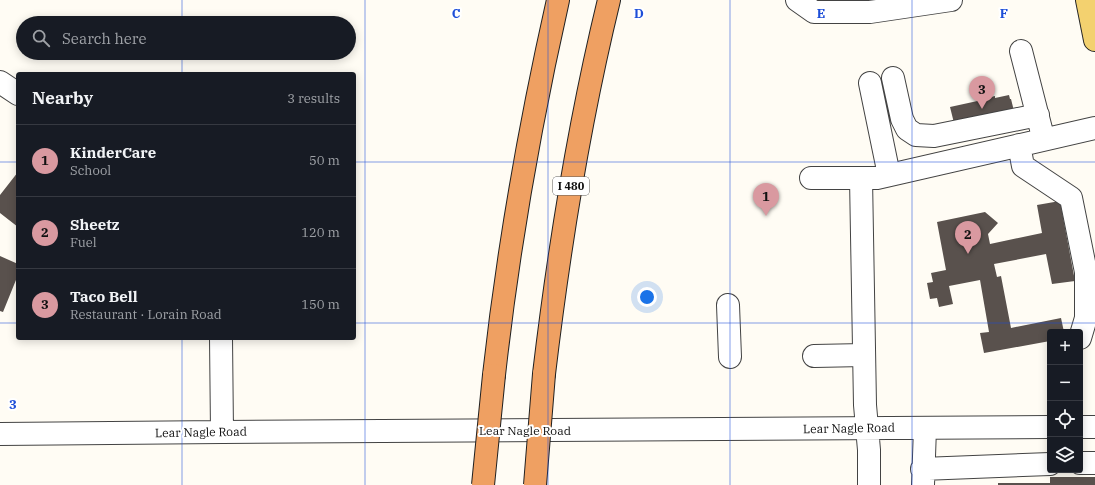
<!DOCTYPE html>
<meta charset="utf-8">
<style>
body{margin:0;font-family:"IBM Plex Serif",serif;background:#242831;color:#f1f3f6}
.controls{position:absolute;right:12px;bottom:12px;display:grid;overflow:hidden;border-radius:4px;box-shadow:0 2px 10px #0003}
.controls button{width:36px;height:36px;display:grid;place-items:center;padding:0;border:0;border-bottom:1px solid #363941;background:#171b24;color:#f1f3f6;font:20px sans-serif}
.you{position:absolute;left:647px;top:297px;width:14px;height:14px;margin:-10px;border:3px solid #fff;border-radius:50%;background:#1a73e8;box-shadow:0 0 0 6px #1a73e833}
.badge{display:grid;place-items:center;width:26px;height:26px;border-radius:50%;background:#d999a0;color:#111;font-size:13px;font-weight:700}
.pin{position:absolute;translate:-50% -33px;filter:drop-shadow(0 1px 2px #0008)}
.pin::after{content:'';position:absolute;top:21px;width:14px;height:12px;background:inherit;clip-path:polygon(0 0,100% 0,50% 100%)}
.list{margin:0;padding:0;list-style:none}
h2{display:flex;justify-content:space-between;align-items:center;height:52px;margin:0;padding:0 16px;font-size:17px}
h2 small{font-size:13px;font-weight:400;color:#9ea1a6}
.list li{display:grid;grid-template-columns:26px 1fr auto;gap:12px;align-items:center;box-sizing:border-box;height:72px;padding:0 16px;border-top:1px solid #363941}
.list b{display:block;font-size:15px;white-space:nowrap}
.list p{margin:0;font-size:13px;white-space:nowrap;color:#9ea1a6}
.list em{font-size:13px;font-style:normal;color:#9ea1a6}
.icon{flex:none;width:22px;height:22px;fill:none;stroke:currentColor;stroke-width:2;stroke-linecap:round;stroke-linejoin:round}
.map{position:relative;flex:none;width:1095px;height:485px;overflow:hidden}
.search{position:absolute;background:#171b24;box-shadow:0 2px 10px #0003;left:16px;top:16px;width:340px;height:44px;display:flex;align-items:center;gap:10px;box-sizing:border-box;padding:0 14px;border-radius:22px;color:#9ea1a6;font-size:15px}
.panel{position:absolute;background:#171b24;box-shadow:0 2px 10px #0003;left:16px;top:72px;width:340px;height:268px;border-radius:4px}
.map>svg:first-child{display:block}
</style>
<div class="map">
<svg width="1095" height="485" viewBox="0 0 1095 485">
<rect width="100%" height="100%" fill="#fffcf4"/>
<path fill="#59514d" d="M 1009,95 L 1010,99 L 1011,99 L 1014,111 L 955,127 L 950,107 L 982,100 L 982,99 L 995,96 L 995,98 Z
M 18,172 L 18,227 L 0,213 L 0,195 Z
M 1060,201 L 1075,281 L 1052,284 L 1046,254 L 994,264 L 997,277 L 1001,276 L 1011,328 L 1061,318 L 1064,332 L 1050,332 L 1050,341 L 984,353 L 980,333 L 989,332 L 980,280 L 949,286 L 953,304 L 939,307 L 937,298 L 930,299 L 927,283 L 933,282 L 931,273 L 946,270 L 937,222 L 985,212 L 998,223 L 988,234 L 990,244 L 1042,233 L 1037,205 Z
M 0,256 L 18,264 L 18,275 L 3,312 L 0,311 Z
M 1050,477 L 1095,477 L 1095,485 L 998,485 L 998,483 L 1050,483 Z"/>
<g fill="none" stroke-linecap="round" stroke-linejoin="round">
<defs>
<path id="minor" d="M 797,0 L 814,12 L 870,12 L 951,0
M 1021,51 L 1041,129
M 893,78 L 902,119 L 907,129 L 916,135 L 934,136 L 1038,115
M 0,82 L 18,94
M 870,83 L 889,175
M 1019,145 L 1023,166 L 1071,198 L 1086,272 L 1086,318 L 1080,338
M 811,178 L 877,178 L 1095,128
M 861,178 L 865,405 L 869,450 L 869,485
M 728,305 L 730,357
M 221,338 L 222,432
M 814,356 L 864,355
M 1080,427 L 1095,427
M 0,434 L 222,432 L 1050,427
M 1080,463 L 1095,463
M 922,469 L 1050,464
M 923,485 L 925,428"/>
<path id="major" d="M 1087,0 L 1095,40"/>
<path id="highway" d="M 544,374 C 559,248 579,123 609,0
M 494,375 C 508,249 530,124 558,0"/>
</defs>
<use href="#minor" stroke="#434343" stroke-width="24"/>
<use href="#major" stroke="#212121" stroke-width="24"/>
<use href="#highway" stroke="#212121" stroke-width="24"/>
<use href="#minor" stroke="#fff" stroke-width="22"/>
<use href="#major" stroke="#f3d16f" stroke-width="22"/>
<use href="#highway" stroke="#efa062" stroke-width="22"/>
<defs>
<path id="highway-bridge" d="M 483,485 L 494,375
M 535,485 L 544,374"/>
</defs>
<use href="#highway-bridge" stroke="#212121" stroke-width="24" stroke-linecap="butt"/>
<use href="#highway-bridge" stroke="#efa062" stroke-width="22"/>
</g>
<path fill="none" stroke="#1d4ed8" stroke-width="1" stroke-opacity="0.55" d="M 182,0 L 182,23M 365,0 L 365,485M 548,0 L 548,485M 730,0 L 730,485M 912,0 L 912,485M 182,53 L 182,74M 0,162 L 18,162M 354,162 L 1095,162M 0,323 L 18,323M 354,323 L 1095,323M 182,338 L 182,485"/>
<g text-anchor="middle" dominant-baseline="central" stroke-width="4" stroke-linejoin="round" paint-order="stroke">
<rect fill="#fff" stroke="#585858" stroke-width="1" x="553" y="177" width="36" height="18" rx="3"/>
<g font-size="11" font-weight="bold" fill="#101010">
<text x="571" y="186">I 480</text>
</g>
<g font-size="12" fill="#101010" stroke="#fff">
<text transform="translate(849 428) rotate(-1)">Lear Nagle Road</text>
<text x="525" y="430">Lear Nagle Road</text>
<text transform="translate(201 432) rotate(-1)">Lear Nagle Road</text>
</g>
</g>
<g font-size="13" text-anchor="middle" font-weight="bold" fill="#1d4ed8" stroke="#fff" stroke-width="4" stroke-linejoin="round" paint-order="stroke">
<text x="456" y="18">C</text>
<text x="639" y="18">D</text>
<text x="821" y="18">E</text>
<text x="1004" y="18">F</text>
<text x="13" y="409">3</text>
</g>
</svg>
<div class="controls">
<button>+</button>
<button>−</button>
<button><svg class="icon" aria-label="locate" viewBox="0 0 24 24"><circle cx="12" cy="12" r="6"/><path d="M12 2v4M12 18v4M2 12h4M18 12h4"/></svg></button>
<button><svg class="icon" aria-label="layers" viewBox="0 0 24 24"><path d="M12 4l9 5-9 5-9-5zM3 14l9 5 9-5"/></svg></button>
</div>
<div class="you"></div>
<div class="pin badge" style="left:766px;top:216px">1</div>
<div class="pin badge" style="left:968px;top:254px">2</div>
<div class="pin badge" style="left:982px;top:109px">3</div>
<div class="search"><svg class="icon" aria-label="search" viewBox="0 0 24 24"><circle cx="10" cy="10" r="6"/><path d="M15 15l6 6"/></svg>Search here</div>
<section class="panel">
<h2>Nearby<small>3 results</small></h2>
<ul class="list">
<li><span class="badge">1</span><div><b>KinderCare</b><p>School</p></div><em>50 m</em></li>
<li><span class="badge">2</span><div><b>Sheetz</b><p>Fuel</p></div><em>120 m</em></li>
<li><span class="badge">3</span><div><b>Taco Bell</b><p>Restaurant · Lorain Road</p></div><em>150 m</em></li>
</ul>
</section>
</div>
